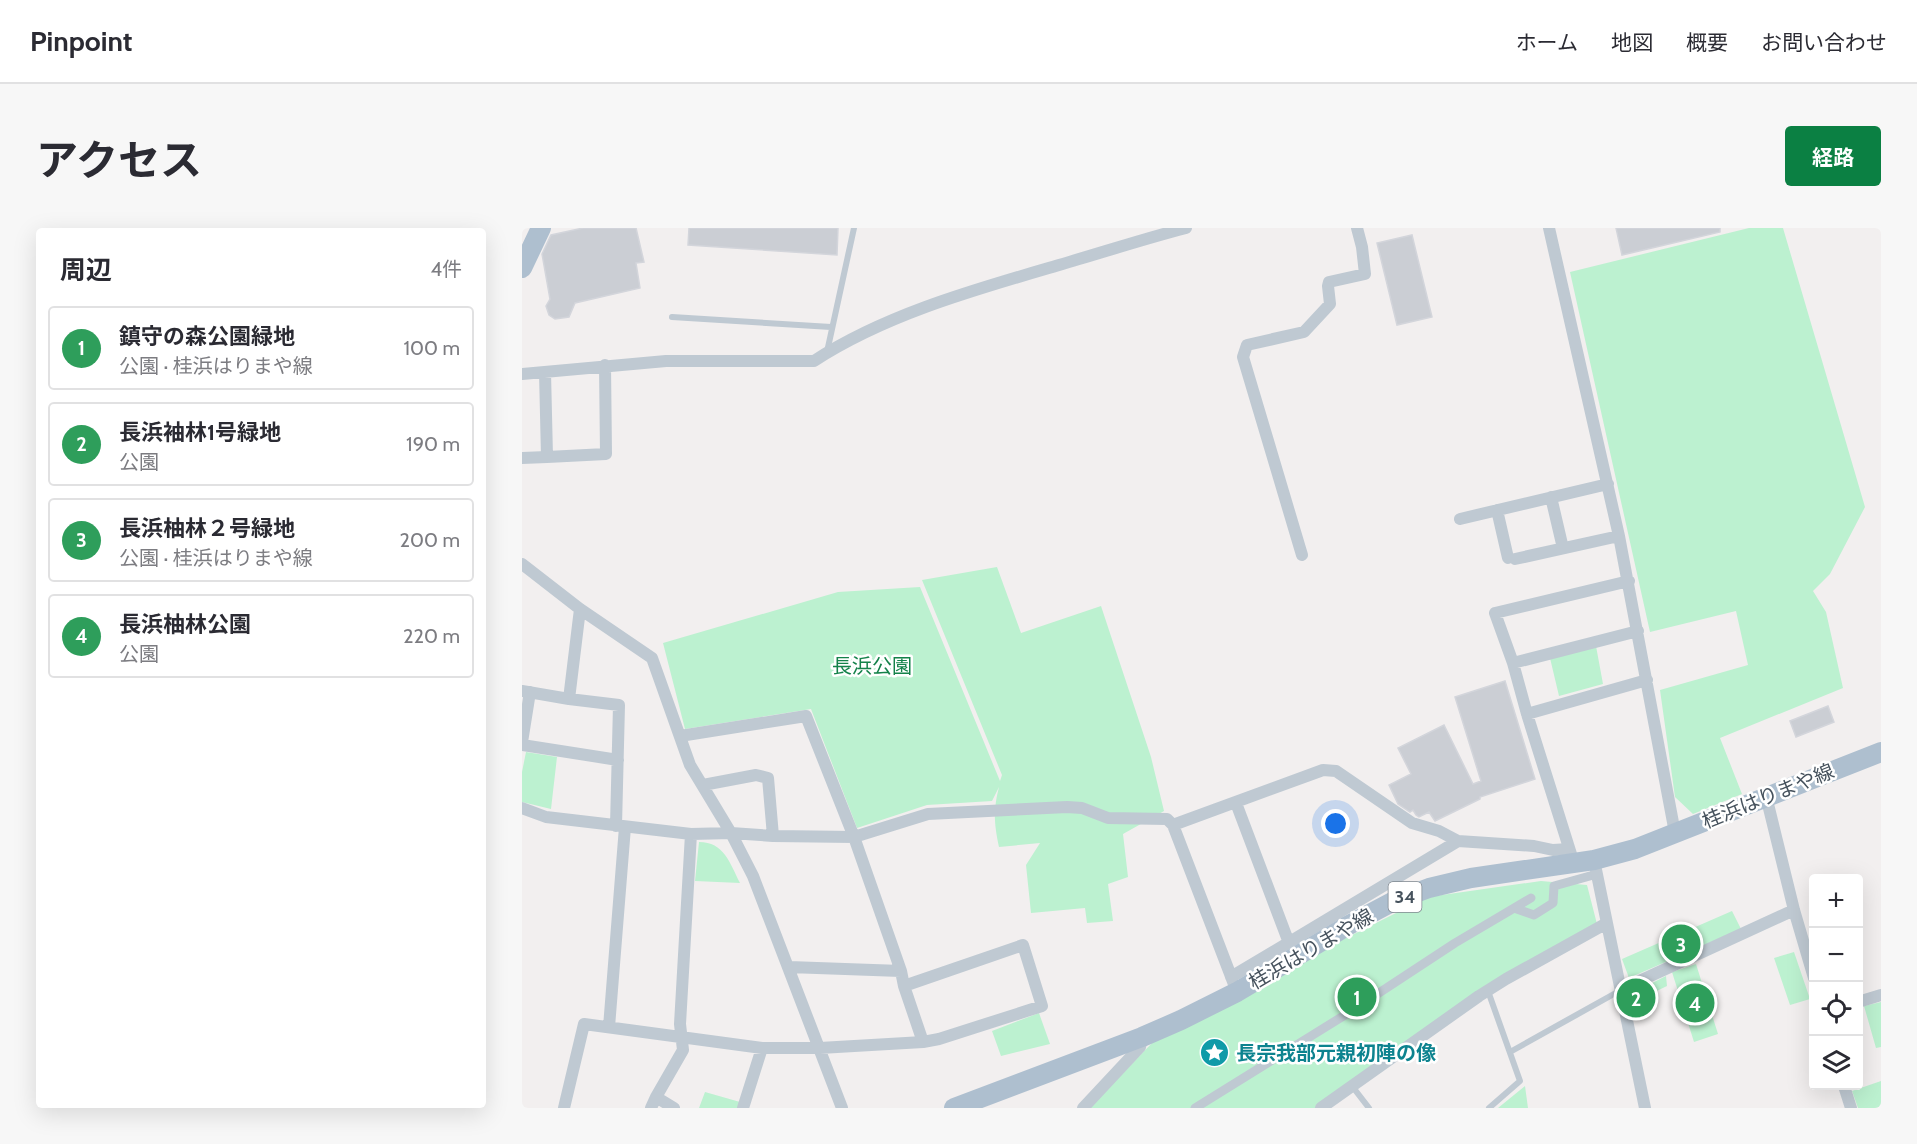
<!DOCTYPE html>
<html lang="ja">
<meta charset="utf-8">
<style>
body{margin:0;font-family:Cabin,"Noto Sans JP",sans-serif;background:#f7f7f7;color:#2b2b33}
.controls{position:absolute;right:18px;bottom:18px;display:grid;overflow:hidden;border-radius:6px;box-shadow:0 6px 24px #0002}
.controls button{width:54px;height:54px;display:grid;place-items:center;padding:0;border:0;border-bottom:2px solid #e1e1e2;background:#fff;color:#2b2b33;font:30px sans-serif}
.you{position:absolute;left:814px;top:596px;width:21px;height:21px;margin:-15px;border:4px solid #fff;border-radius:50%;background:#1a73e8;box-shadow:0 0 0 9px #1a73e833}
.badge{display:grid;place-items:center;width:39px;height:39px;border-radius:50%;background:#0b8043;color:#fff;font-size:20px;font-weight:700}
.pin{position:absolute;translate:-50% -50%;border:3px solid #fff;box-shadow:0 2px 6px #0006}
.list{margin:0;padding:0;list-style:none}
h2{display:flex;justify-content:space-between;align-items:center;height:78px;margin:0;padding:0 24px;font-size:26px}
h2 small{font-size:20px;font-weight:400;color:#7c7c81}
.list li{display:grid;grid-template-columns:39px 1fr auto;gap:18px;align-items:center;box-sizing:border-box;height:84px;margin:0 12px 12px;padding:0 12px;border:2px solid #e1e1e2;border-radius:6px}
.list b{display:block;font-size:22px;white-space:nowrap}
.list p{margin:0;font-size:20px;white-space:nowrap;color:#7c7c81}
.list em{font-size:20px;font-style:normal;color:#7c7c81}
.icon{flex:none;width:33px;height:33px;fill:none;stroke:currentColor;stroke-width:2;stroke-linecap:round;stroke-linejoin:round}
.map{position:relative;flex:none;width:1359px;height:880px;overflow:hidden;border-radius:6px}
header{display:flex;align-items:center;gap:36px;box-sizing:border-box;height:84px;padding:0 30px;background:#fff;border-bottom:2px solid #e1e1e2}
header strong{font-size:28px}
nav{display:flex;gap:33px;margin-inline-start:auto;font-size:21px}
.intro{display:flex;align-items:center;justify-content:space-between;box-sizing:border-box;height:144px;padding:0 36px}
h1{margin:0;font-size:42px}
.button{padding:15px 27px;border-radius:6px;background:#0b8043;color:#fff;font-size:21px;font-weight:700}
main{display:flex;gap:36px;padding:0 36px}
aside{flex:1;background:#fff;border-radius:6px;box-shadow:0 6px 24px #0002}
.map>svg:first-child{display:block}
</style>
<header>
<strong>Pinpoint</strong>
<nav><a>ホーム</a><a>地図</a><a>概要</a><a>お問い合わせ</a></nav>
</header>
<div class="intro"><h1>アクセス</h1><a class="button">経路</a></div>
<main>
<aside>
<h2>周辺<small>4件</small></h2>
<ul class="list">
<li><span class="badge" style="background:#2e9e5b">1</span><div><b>鎮守の森公園緑地</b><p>公園 · 桂浜はりまや線</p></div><em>100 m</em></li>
<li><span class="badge" style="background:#2e9e5b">2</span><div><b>長浜袖林1号緑地</b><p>公園</p></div><em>190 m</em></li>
<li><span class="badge" style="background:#2e9e5b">3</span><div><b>長浜柚林２号緑地</b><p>公園 · 桂浜はりまや線</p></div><em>200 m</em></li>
<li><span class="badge" style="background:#2e9e5b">4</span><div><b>長浜柚林公園</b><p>公園</p></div><em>220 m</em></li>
</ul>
</aside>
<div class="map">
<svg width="1359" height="880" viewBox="0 0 1359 880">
<rect width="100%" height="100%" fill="#f2efef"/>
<path fill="#bcf1d0" d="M 1227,0 L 1261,0 L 1343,279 L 1308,346 L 1291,363 L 1304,384 L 1321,460 L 1198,510 L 1220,566 L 1171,586 L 1153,569 L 1138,462 L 1226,437 L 1214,383 L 1128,404 L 1048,44 Z
M 475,339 L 499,405 L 579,378 L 629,529 L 642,583 L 601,606 L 606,649 L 586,656 L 591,693 L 565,695 L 563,680 L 509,685 L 504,637 L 518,615 L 477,619 C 472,595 471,583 477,559 L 470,573 L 405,577 L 335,600 L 289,481 L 163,501 L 141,415 L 316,364 L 398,359 L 478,553 L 480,547 L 400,352 Z
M 1074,418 L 1081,456 L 1037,468 L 1028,430 Z
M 4,524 L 35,529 L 29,581 L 0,574 L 0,544 Z
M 177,614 C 202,614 208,635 218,655 L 173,653 Z
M 1019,653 L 1065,657 L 1076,700 L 963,759 L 793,880 L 567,880 L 631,814 L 794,725 L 906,669 Z
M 1210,683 L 1219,701 L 1107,750 L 1100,731 Z
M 1272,724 L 1288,771 L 1268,777 L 1252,730 Z
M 1174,736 L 1196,806 L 1172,814 L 1150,744 Z
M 1144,748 L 1145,758 L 1116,772 L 1120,785 L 1111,788 L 1106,767 Z
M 1359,774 L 1359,819 L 1354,820 L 1342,778 Z
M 517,785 L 528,816 L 479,828 L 470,803 Z
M 1359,853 L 1359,880 L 1336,880 L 1330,863 Z
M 1003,858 L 1006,880 L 976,880 Z
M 183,864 L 218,874 L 216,880 L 177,880 Z"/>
<path fill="#cbced4" stroke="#d3d5db" stroke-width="1.5" d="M 61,0 L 114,0 L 122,34 L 114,35 L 118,60 L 53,75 L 47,89 L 33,91 L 27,87 L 24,78 L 28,71 L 20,26 L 29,7 Z
M 167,0 L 316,0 L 315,27 L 166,17 Z
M 1094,0 L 1198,0 L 1198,4 L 1100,27 Z
M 890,7 L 910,89 L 875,97 L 855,15 Z
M 983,453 L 1013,551 L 958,569 L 958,571 L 913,593 L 907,584 L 897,589 L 894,587 L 891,582 L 888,584 L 876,576 L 867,557 L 889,546 L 876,520 L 922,497 L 951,556 L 959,553 L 933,469 Z
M 1306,478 L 1312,494 L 1274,509 L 1268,493 Z"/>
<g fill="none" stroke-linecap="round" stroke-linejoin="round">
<path stroke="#bfc9d2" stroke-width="6" d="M 150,89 L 309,99
M 305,124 L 332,0
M 966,763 L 998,853 L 967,880
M 988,824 L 1099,762
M 830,858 L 847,880"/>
<path stroke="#bfc9d2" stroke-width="9" d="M 992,680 L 1012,687 L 1031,675 L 1032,658 L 1075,646
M 673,880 L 831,782 L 933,715 L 1009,670"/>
<path stroke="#bfc9d2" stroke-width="12" d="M 1027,0 L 1097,308 L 1153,605
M 23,144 L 25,229 L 84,226 L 83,137
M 0,146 L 144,133 L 292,133 C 364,86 455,61 537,37 C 579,25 621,11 664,0
M 0,230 L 25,229
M 1029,269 L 1040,316
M 975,282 L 986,330
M 938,291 L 1086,256
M 780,327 L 721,129 L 725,117 L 782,104 L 808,76 L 806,58 L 807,54 L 843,46 L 840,19 L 835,0
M 993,331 L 1097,308
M 0,336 L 58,381 L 130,430 L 168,537 L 209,605 L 231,648 L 320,880
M 991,435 L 1116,403
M 0,463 L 47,471 L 97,477 L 94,598
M 47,471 L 58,381
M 1005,486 L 1125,452
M 158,508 L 284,488 L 332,609 L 379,743 L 382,758 L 401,814 L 417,811 L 520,778 L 501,717 L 382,758
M 0,514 L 8,464
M 0,517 L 96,532
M 181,557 L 234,547 L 246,550 L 251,608
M 1244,568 L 1272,682 L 1292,750
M 714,575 L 767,715
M 0,580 L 24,589 L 169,606 L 209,605 L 251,608 L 332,609 L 406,586 L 545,579 L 560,580 L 586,590 L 645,591 L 651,597 L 715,764
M 651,597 L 801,542 L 814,543 L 890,595 L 917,603 L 936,613 L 1012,618 L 1031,622 L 1047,621
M 1049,626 L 1005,486 L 991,435 L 973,385 L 1107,353
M 1072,632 L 1123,880
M 267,739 L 379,743
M 709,749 L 936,613
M 1100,761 L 1272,682
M 1336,774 L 1359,767
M 87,799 L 103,599
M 1322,858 L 1329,880
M 134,869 L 152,880
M 42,880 L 62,796 L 240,820 L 298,820 L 401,814
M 129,880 L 134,869 L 161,822 L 158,796 L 169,606
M 221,880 L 240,820
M 561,880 L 618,819 L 620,809
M 799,880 L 957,768 L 984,751 L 1085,695"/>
<path stroke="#aebfcf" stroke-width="20" d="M 0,40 L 19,0
M 432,880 L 620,809 L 659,792 L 715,764 L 825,698 L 872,673 L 907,660 L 949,650 L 1072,632 L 1113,621 L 1359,524"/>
</g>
<defs>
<symbol id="sight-disc" viewBox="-11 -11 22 22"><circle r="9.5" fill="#0f9aa8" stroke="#fff"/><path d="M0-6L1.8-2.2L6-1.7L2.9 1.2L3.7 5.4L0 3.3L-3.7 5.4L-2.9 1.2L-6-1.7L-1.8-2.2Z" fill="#fff"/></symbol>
</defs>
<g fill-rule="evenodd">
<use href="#sight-disc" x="676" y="808" width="33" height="33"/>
</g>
<g text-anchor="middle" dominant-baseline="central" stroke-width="5" stroke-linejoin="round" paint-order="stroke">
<rect fill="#fff" stroke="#7e868e" stroke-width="1.5" x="866.5" y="654" width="33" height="30" rx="4.5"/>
<g font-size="18" font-weight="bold" fill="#46525d">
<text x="883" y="669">34</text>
</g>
<g font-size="20" fill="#14824a" stroke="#fff">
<text x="350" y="438">長浜公園</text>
</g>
<g font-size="20" fill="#46525d" stroke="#fff">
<text transform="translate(1246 568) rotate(-22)">桂浜はりまや線</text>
<text transform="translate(789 721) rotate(-30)">桂浜はりまや線</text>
</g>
<g font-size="20" font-weight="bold" fill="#0d838f" stroke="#fff" text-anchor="start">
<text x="714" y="825">長宗我部元親初陣の像</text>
</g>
</g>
</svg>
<div class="controls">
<button>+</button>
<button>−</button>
<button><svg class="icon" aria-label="locate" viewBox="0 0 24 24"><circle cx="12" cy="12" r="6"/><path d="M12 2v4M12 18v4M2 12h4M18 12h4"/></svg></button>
<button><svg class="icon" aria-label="layers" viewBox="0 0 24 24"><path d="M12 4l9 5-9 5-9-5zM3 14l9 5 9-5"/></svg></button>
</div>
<div class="you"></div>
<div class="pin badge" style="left:835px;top:769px;background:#2e9e5b">1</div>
<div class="pin badge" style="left:1114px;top:770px;background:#2e9e5b">2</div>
<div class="pin badge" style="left:1159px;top:716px;background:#2e9e5b">3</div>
<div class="pin badge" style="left:1173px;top:775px;background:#2e9e5b">4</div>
</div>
</main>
